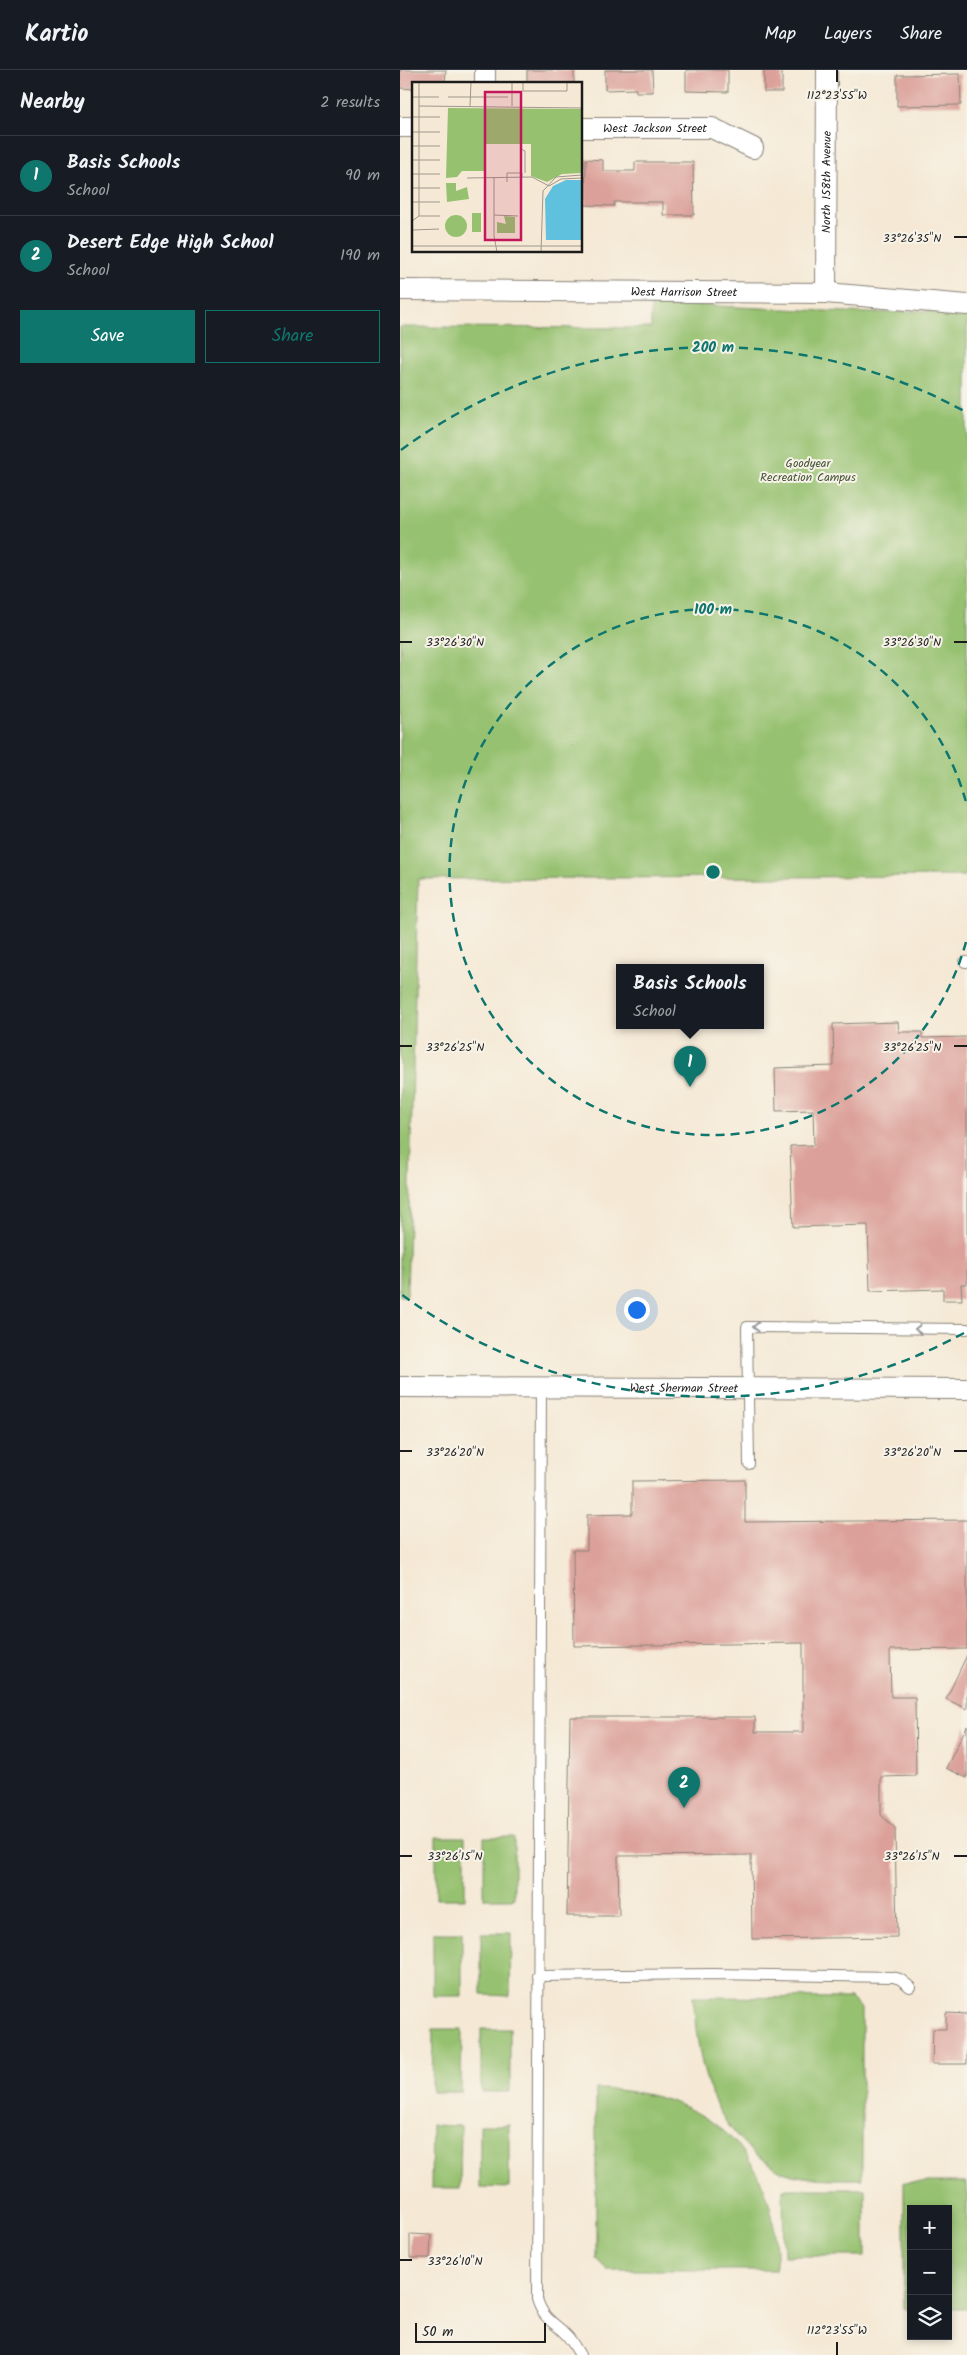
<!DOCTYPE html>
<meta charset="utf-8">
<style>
body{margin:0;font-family:Kalam,sans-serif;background:#20242c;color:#f1f3f6}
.controls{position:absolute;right:15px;bottom:15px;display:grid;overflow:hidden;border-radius:0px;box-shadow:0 2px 8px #0003}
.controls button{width:45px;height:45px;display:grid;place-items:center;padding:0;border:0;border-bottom:1px solid #363941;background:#171b24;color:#f1f3f6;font:25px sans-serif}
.scale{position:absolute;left:15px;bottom:12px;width:131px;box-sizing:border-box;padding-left:5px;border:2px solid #1c1c1c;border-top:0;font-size:14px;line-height:18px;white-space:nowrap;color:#1c1c1c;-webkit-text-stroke:4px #f7f3e8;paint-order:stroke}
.you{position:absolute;left:236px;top:1239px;width:18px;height:18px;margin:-12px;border:4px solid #fff;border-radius:50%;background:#1a73e8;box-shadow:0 0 0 8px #1a73e833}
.badge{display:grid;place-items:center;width:32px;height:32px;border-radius:50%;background:#0f766e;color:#fff;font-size:16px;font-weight:700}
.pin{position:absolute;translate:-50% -41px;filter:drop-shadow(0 1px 2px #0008)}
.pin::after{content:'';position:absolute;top:26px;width:18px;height:15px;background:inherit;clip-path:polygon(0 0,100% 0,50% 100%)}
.popup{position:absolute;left:216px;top:894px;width:148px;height:65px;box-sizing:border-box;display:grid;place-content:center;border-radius:0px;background:#171b24;filter:drop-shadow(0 1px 4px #0005);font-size:16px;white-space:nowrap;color:#9ea1a6}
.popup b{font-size:19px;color:#f1f3f6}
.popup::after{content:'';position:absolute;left:50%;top:100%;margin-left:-10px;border:10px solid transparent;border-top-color:#171b24}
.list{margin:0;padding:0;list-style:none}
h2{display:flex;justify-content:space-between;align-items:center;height:65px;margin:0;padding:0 20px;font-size:21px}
h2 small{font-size:16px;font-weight:400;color:#9ea1a6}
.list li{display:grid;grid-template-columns:32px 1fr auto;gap:15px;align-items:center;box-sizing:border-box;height:80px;padding:0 20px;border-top:1px solid #363941}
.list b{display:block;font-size:19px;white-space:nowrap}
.list p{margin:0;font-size:16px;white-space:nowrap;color:#9ea1a6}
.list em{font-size:16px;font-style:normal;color:#9ea1a6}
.actions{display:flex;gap:10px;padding:15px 20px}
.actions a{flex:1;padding:11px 0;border:1px solid #0f766e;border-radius:0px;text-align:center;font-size:18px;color:#0f766e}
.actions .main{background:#0f766e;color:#fff}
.icon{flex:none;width:28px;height:28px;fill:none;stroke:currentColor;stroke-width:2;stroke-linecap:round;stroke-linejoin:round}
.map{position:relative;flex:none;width:567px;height:2285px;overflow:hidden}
header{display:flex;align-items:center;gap:30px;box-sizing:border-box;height:70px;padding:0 25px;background:#171b24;border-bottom:1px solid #363941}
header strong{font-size:24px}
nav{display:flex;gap:28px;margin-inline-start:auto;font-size:18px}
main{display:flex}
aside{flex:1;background:#171b24}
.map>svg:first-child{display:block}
</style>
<header>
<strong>Kartio</strong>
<nav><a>Map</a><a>Layers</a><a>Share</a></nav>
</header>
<main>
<aside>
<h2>Nearby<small>2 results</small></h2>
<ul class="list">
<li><span class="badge">1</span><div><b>Basis Schools</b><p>School</p></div><em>90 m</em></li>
<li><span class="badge">2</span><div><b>Desert Edge High School</b><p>School</p></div><em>190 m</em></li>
</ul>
<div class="actions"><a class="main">Save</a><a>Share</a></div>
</aside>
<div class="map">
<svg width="567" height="2285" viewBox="0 0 567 2285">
<rect width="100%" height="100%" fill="#f7f3e8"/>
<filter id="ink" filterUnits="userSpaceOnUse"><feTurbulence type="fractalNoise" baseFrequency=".02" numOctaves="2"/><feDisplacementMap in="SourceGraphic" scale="10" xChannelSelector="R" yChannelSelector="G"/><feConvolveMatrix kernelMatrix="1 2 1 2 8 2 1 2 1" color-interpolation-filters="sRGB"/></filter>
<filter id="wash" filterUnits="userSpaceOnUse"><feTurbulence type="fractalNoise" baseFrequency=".0096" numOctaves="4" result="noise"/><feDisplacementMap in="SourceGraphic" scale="20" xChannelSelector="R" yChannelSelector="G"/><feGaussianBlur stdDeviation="1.12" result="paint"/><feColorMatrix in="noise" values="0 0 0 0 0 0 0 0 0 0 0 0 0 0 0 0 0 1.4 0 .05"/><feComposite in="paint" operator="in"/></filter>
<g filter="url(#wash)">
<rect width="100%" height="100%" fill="#f5e9d5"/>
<path fill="#96c16f" stroke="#596e46" d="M 251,233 L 470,243 L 567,239 L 567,806 L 18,809 L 7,1226 L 0,1226 L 0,257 L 251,258 Z
M 36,1767 L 65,1767 L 65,1829 L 36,1829 Z
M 84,1767 L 114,1767 L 114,1829 L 84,1829 Z
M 33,1863 L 62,1863 L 62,1926 L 33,1926 Z
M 81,1863 L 111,1863 L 110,1926 L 81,1925 Z
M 293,1927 L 451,1928 L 462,1939 L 462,2109 C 441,2109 404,2110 386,2103 C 379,2101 372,2095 366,2091 C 308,2053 298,1992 293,1927 Z
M 33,1959 L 62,1959 L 61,2022 L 32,2022 Z
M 81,1959 L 110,1959 L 110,2022 L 81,2022 Z
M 196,2019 C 281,2020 356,2059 373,2150 C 376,2167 376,2183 376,2200 L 207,2200 L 196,2189 Z
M 32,2055 L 61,2056 L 60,2118 L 31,2118 Z
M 80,2055 L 109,2055 L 109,2118 L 80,2117 Z
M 504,2112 L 567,2112 L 567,2239 L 548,2239 L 548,2139 L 511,2139 L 511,2239 L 504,2239 Z
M 383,2119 L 465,2119 L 465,2186 L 384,2186 Z"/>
<g id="blocks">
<path fill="#dba099" d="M 0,0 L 46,0 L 45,14 L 14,14 L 14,19 L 0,18 Z
M 127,0 L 174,0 L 174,14 L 127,14 Z
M 205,0 L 252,0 L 253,22 L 236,22 L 236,19 L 205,20 Z
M 286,0 L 328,0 L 328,22 L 286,21 Z
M 364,0 L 382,0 L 382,22 L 364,22 Z
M 560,4 L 561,35 L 497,36 L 497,5 Z
M 186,89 L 203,90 L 203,101 L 235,101 L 235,92 L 293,92 L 294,145 L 263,145 L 263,132 L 214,132 L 214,136 L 185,135 Z
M 498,952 L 499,962 L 522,962 L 522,968 L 567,967 L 567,1214 L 561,1214 L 562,1230 L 543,1230 L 543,1219 L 470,1221 L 468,1155 L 393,1157 L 390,1076 L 414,1075 L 413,1040 L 376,1041 L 375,998 L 434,996 L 433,954 Z
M 345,1410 L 345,1452 L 567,1450 L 567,1579 L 490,1580 L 491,1627 L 515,1627 L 516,1706 L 481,1707 L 481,1745 L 495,1758 L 497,1867 L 352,1869 L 351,1785 L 218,1786 L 219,1846 L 167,1846 L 170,1647 L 355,1647 L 355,1662 L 403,1662 L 403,1573 L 174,1576 L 173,1480 L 187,1480 L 187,1445 L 232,1444 L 232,1411 Z
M 567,1585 L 567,1639 L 546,1629 Z
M 567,1656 L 567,1708 L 546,1698 Z
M 546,1943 L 567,1944 L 567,1994 L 532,1994 L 533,1959 L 546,1959 Z
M 10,2164 L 31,2165 L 30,2188 L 10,2188 Z"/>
</g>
</g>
<g filter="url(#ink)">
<use href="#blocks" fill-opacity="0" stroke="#888278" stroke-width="1"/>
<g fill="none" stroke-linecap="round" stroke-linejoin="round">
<defs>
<path id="service" d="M 565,892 L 567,892
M 141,1316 L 137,2229 C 144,2252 156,2252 169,2268 C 173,2273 176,2279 180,2285
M 349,1394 L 347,1257 L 567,1259
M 137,1906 L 312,1904 L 493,1907 L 500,1909 L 510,1917"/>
<g id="minor">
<path d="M 85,0 L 85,14"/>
<path d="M 0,57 L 14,57"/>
<path id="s1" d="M 181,58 L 312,58 L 353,78"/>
<path id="s2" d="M 0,220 L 426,223 L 567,235"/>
<path id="s3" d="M 426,223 L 427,0"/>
<path id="s4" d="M 0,1317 L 567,1319"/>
</g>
</defs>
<use href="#service" stroke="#888278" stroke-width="12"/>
<use href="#minor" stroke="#888278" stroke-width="22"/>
<use href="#service" stroke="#fff" stroke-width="10"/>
<use href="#minor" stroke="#fff" stroke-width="20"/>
</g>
<defs><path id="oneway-chevron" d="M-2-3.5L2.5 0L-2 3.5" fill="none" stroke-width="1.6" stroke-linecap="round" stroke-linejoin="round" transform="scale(1.25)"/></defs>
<g stroke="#999">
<use href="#oneway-chevron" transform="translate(356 1257) rotate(179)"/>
<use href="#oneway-chevron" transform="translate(518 1259) rotate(-179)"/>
</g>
</g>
<path fill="none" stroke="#1c1c1c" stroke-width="2" d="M 437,0 L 437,12M 554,167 L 567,167M 0,572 L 12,572M 554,572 L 567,572M 0,976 L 12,976M 554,976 L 567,976M 0,1381 L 12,1381M 554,1381 L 567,1381M 0,1786 L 12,1786M 554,1786 L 567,1786M 0,2190 L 12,2190M 437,2272 L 437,2285"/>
<g fill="none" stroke="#0f766e" stroke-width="2.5" stroke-dasharray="9 6">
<path d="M566 872A263 263 0 1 1 566 732"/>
<path d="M564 1263A525 525 0 0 1 1 1224M1 380A525 525 0 0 1 564 341"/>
</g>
<g text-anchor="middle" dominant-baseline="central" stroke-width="4" stroke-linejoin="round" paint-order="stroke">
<g font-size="12" fill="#1c1c1c" stroke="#f7f3e8">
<text stroke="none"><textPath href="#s1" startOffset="74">West Jackson Street</textPath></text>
<text stroke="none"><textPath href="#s3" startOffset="111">North 158th Avenue</textPath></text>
<text stroke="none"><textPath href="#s2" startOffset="284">West Harrison Street</textPath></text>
<text stroke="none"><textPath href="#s4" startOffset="284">West Sherman Street</textPath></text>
</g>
<g font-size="12" fill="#475639" stroke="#f7f3e8">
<text x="408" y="393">Goodyear<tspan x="408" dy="14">Recreation Campus</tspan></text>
</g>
</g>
<g transform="translate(12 12)">
<rect width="170" height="170" fill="#f5e9d5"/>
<path d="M 36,26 L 170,27 L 170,91 L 150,92 L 135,100 L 119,94 L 119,62 L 74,62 L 73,89 L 50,89 L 45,95 L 34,96 ZM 34,101 L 44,101 L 44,109 L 55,105 L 57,117 L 35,120 ZM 60,131 L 69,131 L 69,150 L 60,150 ZM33 144a11 11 0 1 1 22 0a11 11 0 1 1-22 0ZM 92,134 L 103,135 L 103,151 L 85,151 L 85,140 L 94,142 Z" fill="#96c16f"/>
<path d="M 154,98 L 170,98 L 170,158 L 134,158 L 133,117 L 141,104 Z" fill="#60c1df"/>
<path fill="none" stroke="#9e978b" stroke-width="1" d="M 111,0 L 111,9 L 155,9 L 155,0M 0,15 L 27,15M 36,15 L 96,15M 7,24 L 170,26M 58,24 L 59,0M 100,24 L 100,0M 0,35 L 28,35M 0,50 L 28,50M 0,64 L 28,64M 109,67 L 113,69 L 113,91M 0,78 L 28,78M 0,92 L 28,92M 82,95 L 82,154 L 85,170M 55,96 L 120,95 L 137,104M 95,100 L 95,91 L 110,91 L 110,95M 137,104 L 149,97 L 170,96M 0,106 L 28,106M 0,120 L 28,120M 82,133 L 106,134M 7,134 L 28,134M 0,139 L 7,134 L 7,0M 0,148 L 27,147M 0,164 L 170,164M 129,170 L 131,109 L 144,95 L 170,93"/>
<path fill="#c2185b" fill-opacity="0.15" stroke="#c2185b" stroke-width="2.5" d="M 73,10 L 109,10 L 109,158 L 73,158 Z"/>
<rect width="170" height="170" fill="none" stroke="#1c1c1c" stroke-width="2.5"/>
</g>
<g font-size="12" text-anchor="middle" fill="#1c1c1c" stroke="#f7f3e8" stroke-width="4" stroke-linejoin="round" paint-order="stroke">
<text x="437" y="29">112°23'55"W</text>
<text x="512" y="172">33°26'35"N</text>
<text x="55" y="576">33°26'30"N</text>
<text x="512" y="576">33°26'30"N</text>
<text x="55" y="981">33°26'25"N</text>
<text x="512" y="981">33°26'25"N</text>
<text x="55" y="1386">33°26'20"N</text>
<text x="512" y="1386">33°26'20"N</text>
<text x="55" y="1790">33°26'15"N</text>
<text x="512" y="1790">33°26'15"N</text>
<text x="55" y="2195">33°26'10"N</text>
<text x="437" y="2264">112°23'55"W</text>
</g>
<circle cx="313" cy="802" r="8" fill="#0f766e" stroke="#f7f3e8" stroke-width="2.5"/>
<g font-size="15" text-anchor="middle" font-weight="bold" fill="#0f766e" stroke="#f7f3e8" stroke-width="4" stroke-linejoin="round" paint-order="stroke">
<text x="313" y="282">200 m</text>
<text x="313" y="544">100 m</text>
</g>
</svg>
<div class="controls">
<button>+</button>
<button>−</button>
<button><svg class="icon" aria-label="layers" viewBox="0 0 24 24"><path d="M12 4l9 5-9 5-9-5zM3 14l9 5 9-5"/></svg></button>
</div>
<div class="scale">50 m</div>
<div class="you"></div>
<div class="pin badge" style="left:290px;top:1017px">1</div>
<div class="popup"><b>Basis Schools</b>School</div>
<div class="pin badge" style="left:284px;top:1738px">2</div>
</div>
</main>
